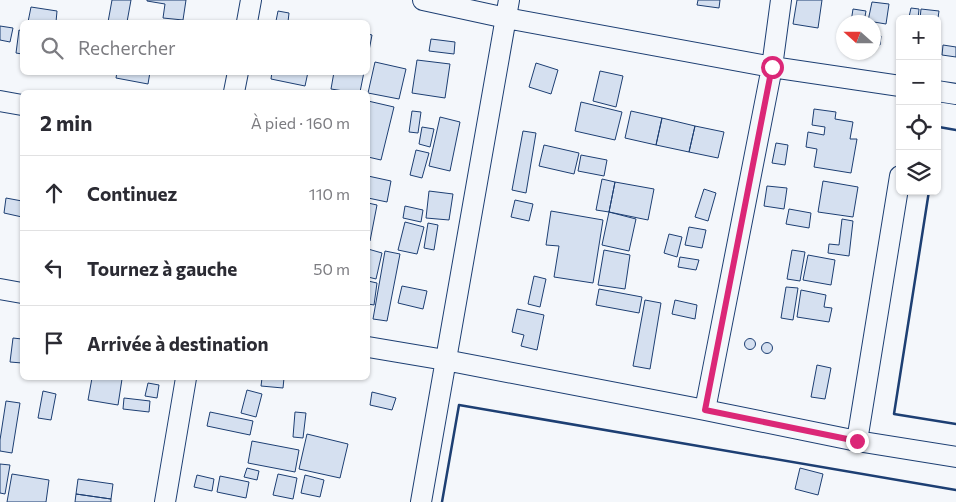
<!DOCTYPE html>
<html lang="fr">
<meta charset="utf-8">
<style>
body{margin:0;font-family:Commissioner,sans-serif;background:#f7f7f7;color:#2b2b33}
.controls{position:absolute;right:15px;top:15px;display:grid;overflow:hidden;border-radius:8px;box-shadow:0 1px 4px #0004}
.controls button{width:45px;height:45px;display:grid;place-items:center;padding:0;border:0;border-bottom:1px solid #e1e1e2;background:#fff;color:#2b2b33;font:25px sans-serif}
.compass{position:absolute;left:836px;top:15px;width:45px;height:45px;border-radius:50%;background:#fff;box-shadow:0 1px 4px #0004;rotate:291deg}
.stop{position:absolute;width:15px;height:15px;margin:-11px;border:4px solid #db2777;border-radius:50%;background:#fff}
.stop.end{background:#db2777;border-color:#fff;box-shadow:0 1px 5px #0008}
.list{margin:0;padding:0;list-style:none}
h2{display:flex;justify-content:space-between;align-items:center;height:65px;margin:0;padding:0 20px;font-size:21px}
h2 small{font-size:16px;font-weight:400;color:#7c7c81}
.list li{display:grid;grid-template-columns:32px 1fr auto;gap:15px;align-items:center;box-sizing:border-box;height:75px;padding:0 20px;border-top:1px solid #e1e1e2}
.list b{display:block;font-size:19px;white-space:nowrap}
.list em{font-size:16px;font-style:normal;color:#7c7c81}
.icon{flex:none;width:28px;height:28px;fill:none;stroke:currentColor;stroke-width:2;stroke-linecap:round;stroke-linejoin:round}
.map{position:relative;flex:none;width:956px;height:502px;overflow:hidden}
.search{position:absolute;background:#fff;box-shadow:0 1px 4px #0004;left:20px;top:20px;width:350px;height:55px;display:flex;align-items:center;gap:12px;box-sizing:border-box;padding:0 18px;border-radius:8px;color:#7c7c81;font-size:19px}
.panel{position:absolute;background:#fff;box-shadow:0 1px 4px #0004;left:20px;top:90px;width:350px;height:290px;border-radius:8px}
.map>svg:first-child{display:block}
</style>
<div class="map">
<svg width="956" height="502" viewBox="0 0 956 502">
<rect width="100%" height="100%" fill="#f4f7fb"/>
<path fill="#d5e0f0" stroke="#1d3f73" d="M 112,0 L 131,0 L 127,22 L 108,22 Z
M 147,0 L 186,0 L 183,20 L 163,18 L 165,4 L 147,1 Z
M 698,0 L 720,0 L 719,8 L 697,5 Z
M 797,0 L 822,0 L 818,28 L 793,24 Z
M 872,2 L 889,4 L 886,24 L 868,21 Z
M 31,7 L 57,11 L 56,22 L 28,22 Z
M 911,8 L 919,9 L 918,19 L 909,17 Z
M 853,9 L 866,11 L 864,22 L 851,22 Z
M 921,9 L 939,11 L 937,25 L 937,19 L 920,19 Z
M 278,11 L 289,13 L 288,22 L 276,21 Z
M 0,26 L 13,28 L 10,42 L 0,40 Z
M 19,30 L 22,31 L 22,54 L 16,53 Z
M 368,34 L 372,35 L 368,56 Z
M 874,35 L 881,36 L 880,45 L 874,44 Z
M 431,39 L 455,42 L 454,54 L 429,51 Z
M 943,45 L 956,47 L 956,57 L 942,55 Z
M 417,60 L 450,64 L 445,98 L 412,93 Z
M 375,62 L 406,69 L 399,99 L 368,93 Z
M 536,63 L 558,70 L 551,94 L 529,87 Z
M 600,71 L 623,76 L 616,107 L 593,101 Z
M 117,72 L 150,72 L 148,84 L 116,78 Z
M 272,72 L 308,72 L 305,86 L 271,79 Z
M 334,72 L 364,72 L 360,92 L 350,92 L 331,89 Z
M 368,101 L 394,107 L 381,160 L 368,157 Z
M 581,102 L 622,112 L 615,140 L 575,131 Z
M 814,109 L 836,112 L 835,119 L 853,122 L 850,139 L 857,139 L 851,173 L 814,167 L 817,149 L 806,147 L 808,132 L 824,135 L 825,127 L 812,125 Z
M 412,111 L 421,112 L 418,133 L 409,132 Z
M 631,111 L 662,118 L 656,145 L 625,138 Z
M 440,117 L 460,122 L 450,171 L 429,166 Z
M 662,118 L 695,126 L 689,152 L 656,145 Z
M 695,126 L 724,132 L 718,158 L 689,152 Z
M 422,127 L 434,129 L 430,147 L 419,144 Z
M 523,131 L 536,133 L 526,193 L 512,190 Z
M 776,143 L 788,145 L 785,165 L 772,163 Z
M 544,145 L 579,153 L 574,174 L 539,166 Z
M 416,150 L 429,153 L 422,178 L 410,175 Z
M 581,155 L 607,160 L 604,176 L 578,171 Z
M 368,176 L 391,181 L 387,202 L 368,198 Z
M 602,179 L 615,182 L 609,212 L 596,210 Z
M 823,181 L 858,187 L 853,217 L 818,212 Z
M 615,182 L 654,189 L 648,220 L 609,212 Z
M 767,186 L 787,188 L 784,209 L 764,206 Z
M 704,189 L 716,193 L 708,221 L 695,217 Z
M 429,191 L 453,194 L 449,220 L 426,218 Z
M 6,198 L 22,201 L 22,217 L 4,213 Z
M 515,200 L 533,204 L 529,221 L 511,217 Z
M 368,203 L 377,205 L 370,241 L 368,240 Z
M 405,206 L 423,210 L 421,222 L 403,218 Z
M 789,209 L 811,213 L 809,228 L 786,224 Z
M 551,211 L 603,220 L 593,283 L 554,277 L 559,246 L 546,245 Z
M 609,212 L 636,219 L 629,251 L 602,245 Z
M 842,219 L 853,221 L 849,256 L 828,253 L 829,244 L 839,245 Z
M 405,222 L 424,227 L 417,254 L 398,250 Z
M 428,223 L 438,225 L 434,250 L 424,248 Z
M 689,227 L 706,230 L 702,248 L 685,245 Z
M 669,234 L 682,237 L 677,257 L 664,253 Z
M 368,249 L 382,253 L 376,279 L 368,277 Z
M 604,250 L 630,255 L 625,289 L 598,285 Z
M 792,250 L 805,252 L 800,281 L 787,279 Z
M 385,251 L 400,254 L 387,321 L 373,319 Z
M 808,255 L 835,260 L 831,285 L 803,280 Z
M 680,257 L 699,260 L 696,270 L 678,267 Z
M 534,276 L 546,279 L 540,307 L 528,304 Z
M 368,281 L 377,283 L 374,305 L 368,304 Z
M 402,286 L 427,291 L 423,309 L 398,303 Z
M 786,287 L 798,288 L 793,320 L 781,318 Z
M 599,289 L 642,297 L 639,313 L 596,305 Z
M 801,290 L 826,295 L 824,307 L 832,308 L 829,322 L 797,317 Z
M 645,300 L 661,303 L 650,369 L 633,366 Z
M 675,300 L 697,305 L 695,319 L 672,314 Z
M 517,309 L 544,315 L 537,350 L 521,346 L 524,335 L 512,332 Z
M 13,338 L 22,339 L 22,363 L 10,362 Z
M744.5 344a5.5 5.5 0 1 1 11 0a5.5 5.5 0 1 1-11 0Z
M761.5 348a5.5 5.5 0 1 1 11 0a5.5 5.5 0 1 1-11 0Z
M 817,365 L 831,368 L 825,399 L 811,397 Z
M 92,378 L 115,378 L 122,379 L 118,405 L 88,400 Z
M 262,378 L 284,378 L 283,388 L 261,386 Z
M 148,383 L 159,385 L 157,398 L 145,396 Z
M 247,390 L 262,394 L 256,417 L 241,413 Z
M 43,391 L 56,394 L 51,420 L 38,418 Z
M 372,392 L 396,398 L 392,410 L 370,405 Z
M 124,398 L 150,401 L 149,412 L 123,409 Z
M 6,401 L 20,403 L 12,453 L 0,451 L 0,440 Z
M 210,412 L 253,421 L 250,435 L 207,426 Z
M 295,412 L 306,413 L 303,438 L 293,437 Z
M 307,434 L 348,444 L 340,478 L 299,469 Z
M 252,441 L 299,450 L 295,472 L 248,463 Z
M 0,464 L 10,465 L 5,494 L 0,493 Z
M 247,468 L 259,471 L 257,480 L 244,477 Z
M 800,468 L 823,474 L 818,495 L 795,489 Z
M 12,474 L 49,480 L 46,502 L 7,502 Z
M 278,474 L 297,478 L 293,499 L 273,495 Z
M 197,475 L 214,479 L 212,491 L 194,487 Z
M 305,475 L 324,480 L 320,497 L 301,493 Z
M 220,476 L 249,482 L 246,498 L 217,492 Z
M 78,479 L 113,484 L 111,499 L 76,494 Z
M 76,494 L 111,499 L 111,502 L 75,502 Z"/>
<g fill="none" stroke-linecap="round" stroke-linejoin="round">
<defs>
<path id="minor" d="M 423,0 L 506,18 L 772,67 L 900,86
M 247,22 L 251,0
M 937,91 L 956,94
M 234,92 L 238,72
M 0,101 L 22,105
M 0,289 L 22,293
M 368,347 L 445,360 L 705,410 L 857,441 L 956,457
M 705,410 L 772,67 L 781,0
M 857,441 L 900,176
M 165,502 L 186,378
M 421,502 L 509,0"/>
</defs>
<use href="#minor" stroke="#1d3f73" stroke-width="22"/>
<use href="#minor" stroke="#f4f7fb" stroke-width="20"/>
<path stroke="#1d3f73" stroke-width="2.5" d="M 937,139 L 939,127 L 956,130
M 929,191 L 894,414 L 956,424
M 442,502 L 459,405 L 956,490"/>
</g>
<g fill="none" stroke-linecap="round" stroke-linejoin="round">
<path stroke="#db2777" stroke-width="6" d="M 772,67 L 705,410 L 857,441"/>
</g>
</svg>
<div class="controls">
<button>+</button>
<button>−</button>
<button><svg class="icon" aria-label="locate" viewBox="0 0 24 24"><circle cx="12" cy="12" r="6"/><path d="M12 2v4M12 18v4M2 12h4M18 12h4"/></svg></button>
<button><svg class="icon" aria-label="layers" viewBox="0 0 24 24"><path d="M12 4l9 5-9 5-9-5zM3 14l9 5 9-5"/></svg></button>
</div>
<svg class="compass" viewBox="-18 -18 36 36"><path d="M0-13l5 13h-10z" fill="#e53935"/><path d="M0 13l5-13h-10z" fill="#7c7c81"/></svg>
<div class="stop" style="left:772px;top:67px"></div>
<div class="stop end" style="left:857px;top:441px"></div>
<div class="search"><svg class="icon" aria-label="search" viewBox="0 0 24 24"><circle cx="10" cy="10" r="6"/><path d="M15 15l6 6"/></svg>Rechercher</div>
<section class="panel">
<h2>2 min<small>À pied · 160 m</small></h2>
<ul class="list">
<li><svg class="icon" aria-label="ahead" viewBox="0 0 24 24"><path d="M12 20V5M6 11l6-6 6 6"/></svg><div><b>Continuez</b></div><em>110 m</em></li>
<li><svg class="icon" aria-label="left" viewBox="0 0 24 24"><path d="M17 20v-9H6M10 6l-5 5 5 5"/></svg><div><b>Tournez à gauche</b></div><em>50 m</em></li>
<li><svg class="icon" aria-label="arrive" viewBox="0 0 24 24"><path d="M6 21V4h12l-3 4 3 4H6"/></svg><div><b>Arrivée à destination</b></div></li>
</ul>
</section>
</div>
